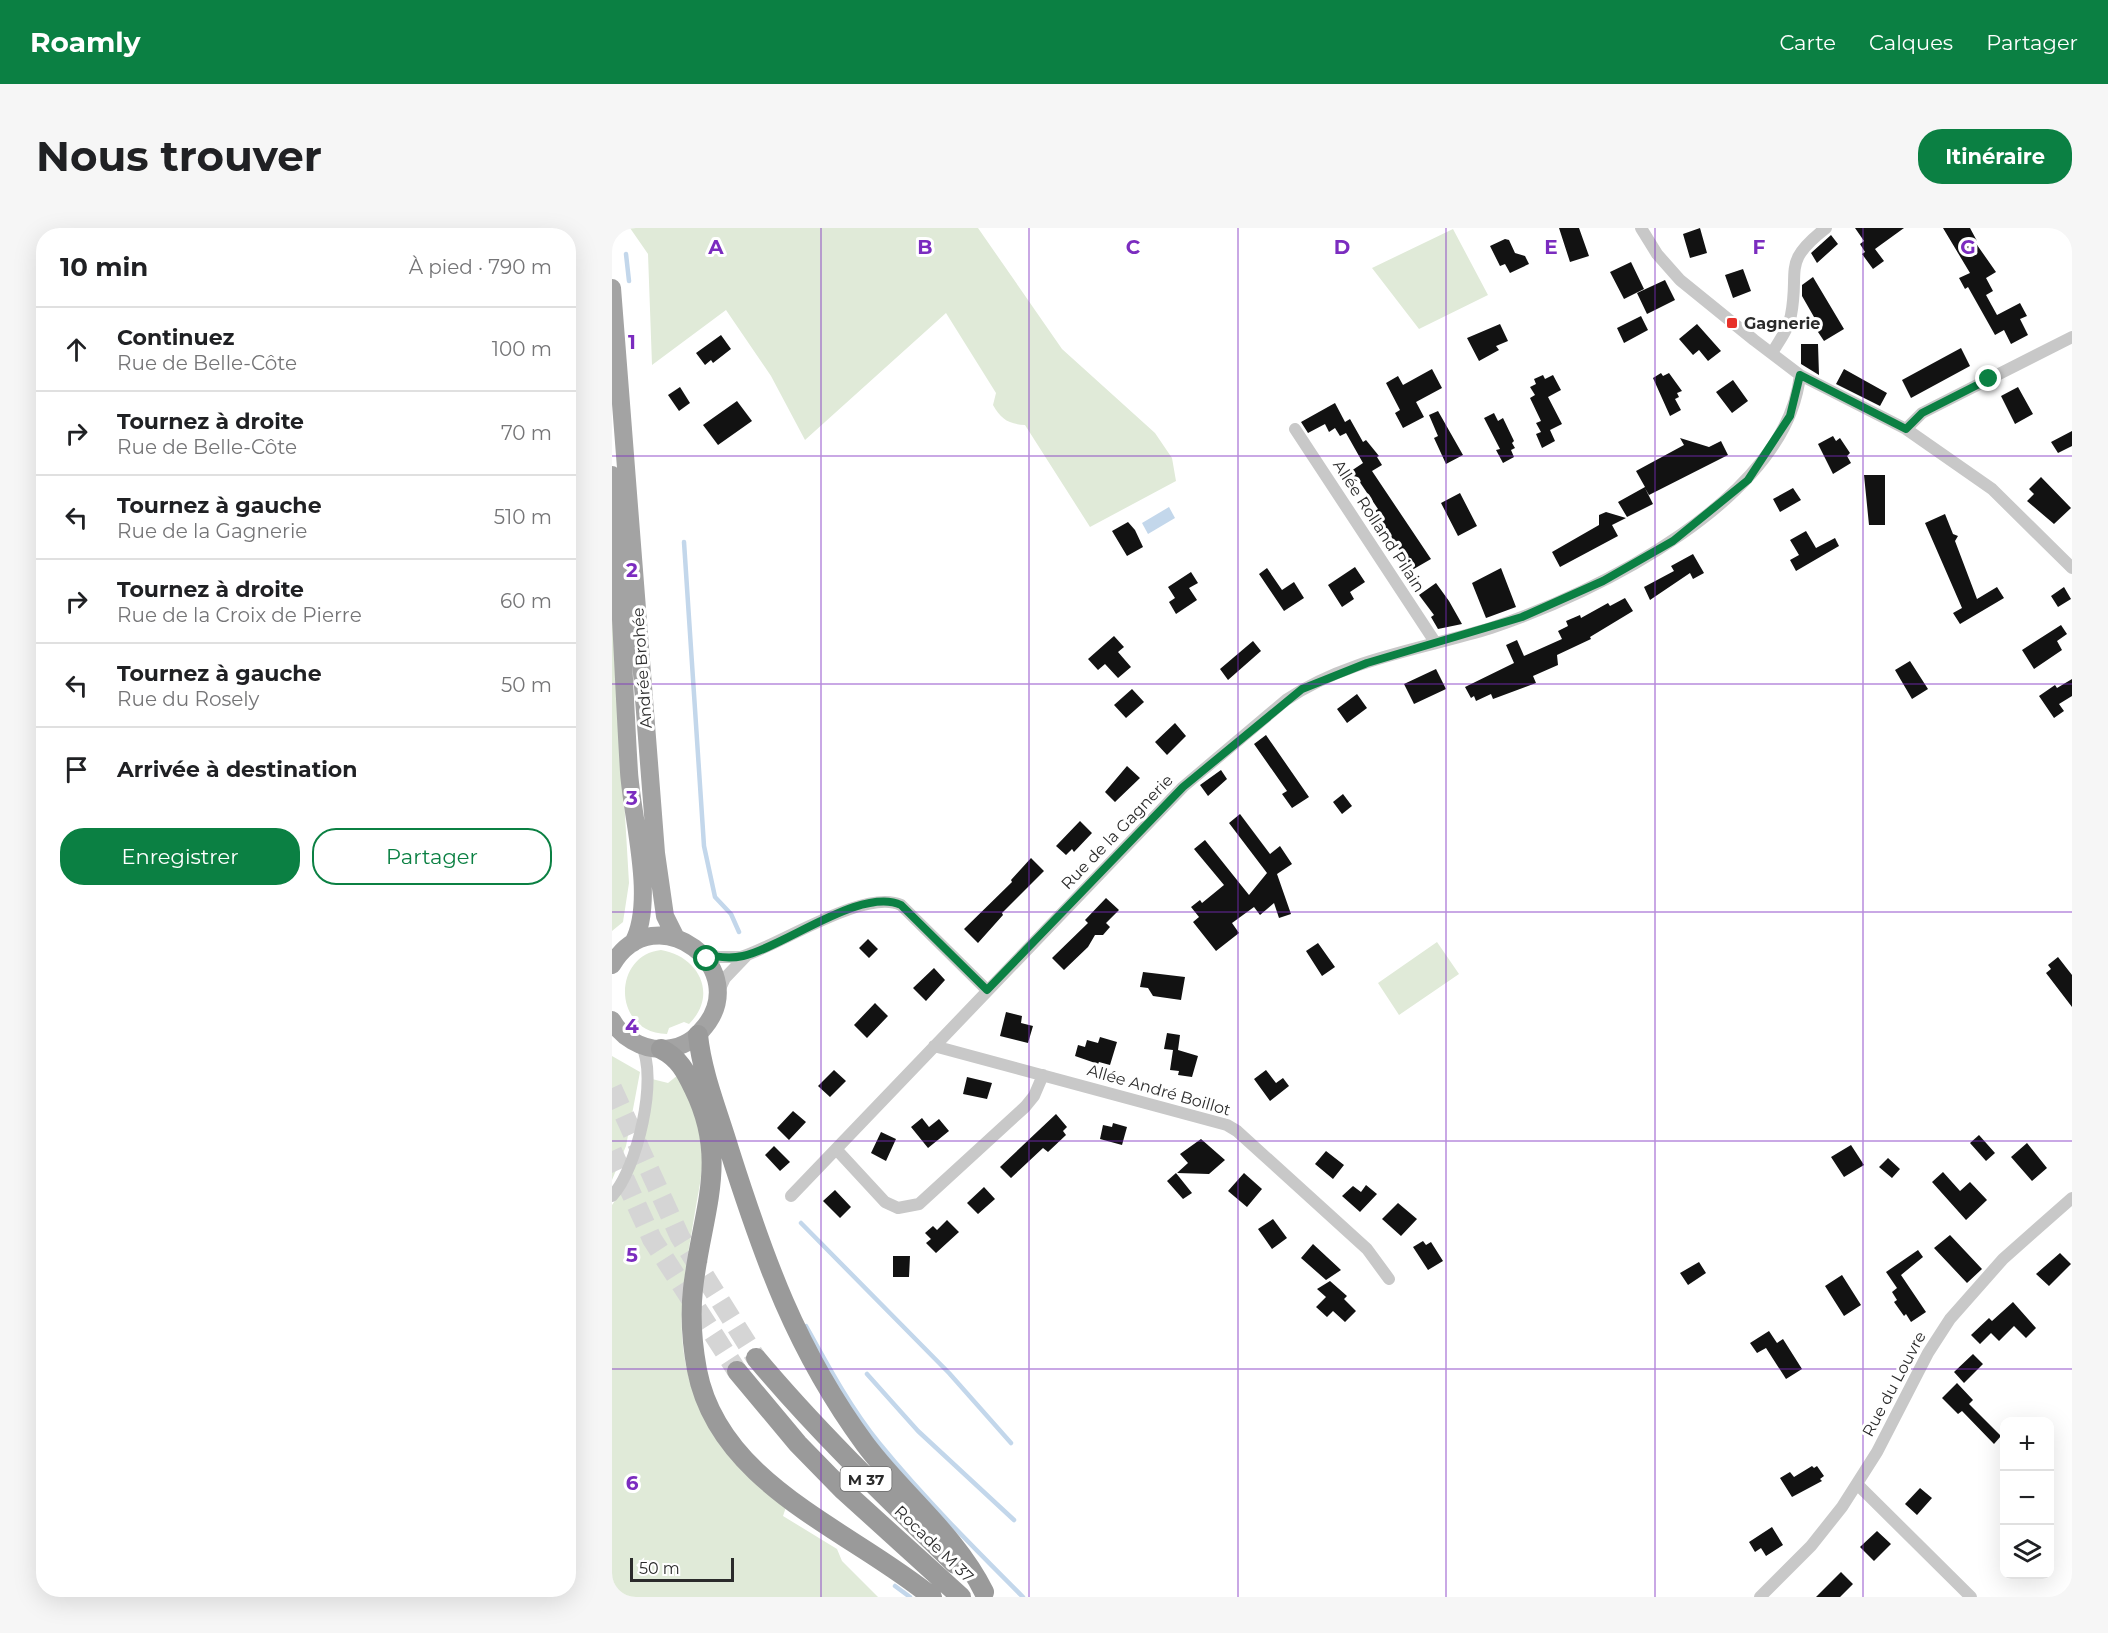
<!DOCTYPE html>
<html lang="fr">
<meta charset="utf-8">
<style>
body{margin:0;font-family:Montserrat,sans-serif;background:#f6f6f6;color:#202124}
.controls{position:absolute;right:18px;bottom:18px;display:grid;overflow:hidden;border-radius:12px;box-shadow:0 6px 24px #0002}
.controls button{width:54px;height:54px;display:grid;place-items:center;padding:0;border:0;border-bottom:2px solid #e0e0e0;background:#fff;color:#202124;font:30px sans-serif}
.scale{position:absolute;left:18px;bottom:15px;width:104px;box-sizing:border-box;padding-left:6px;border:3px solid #2b2b2b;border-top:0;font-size:16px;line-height:21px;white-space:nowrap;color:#2b2b2b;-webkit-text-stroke:4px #fff;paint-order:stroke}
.stop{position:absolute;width:18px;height:18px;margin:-14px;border:4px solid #0b8043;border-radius:50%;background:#fff}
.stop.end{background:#0b8043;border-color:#fff;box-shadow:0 2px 6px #0008}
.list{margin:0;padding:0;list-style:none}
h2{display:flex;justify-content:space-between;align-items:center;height:78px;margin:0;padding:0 24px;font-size:26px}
h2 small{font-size:20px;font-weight:400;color:#757577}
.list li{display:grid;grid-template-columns:39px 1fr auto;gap:18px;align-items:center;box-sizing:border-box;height:84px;padding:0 24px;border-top:2px solid #e0e0e0}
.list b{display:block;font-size:22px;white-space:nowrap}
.list p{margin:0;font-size:20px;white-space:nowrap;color:#757577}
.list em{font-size:20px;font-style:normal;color:#757577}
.actions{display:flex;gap:12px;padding:18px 24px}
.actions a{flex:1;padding:14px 0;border:2px solid #0b8043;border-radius:24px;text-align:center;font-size:21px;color:#0b8043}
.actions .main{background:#0b8043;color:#fff}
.icon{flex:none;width:33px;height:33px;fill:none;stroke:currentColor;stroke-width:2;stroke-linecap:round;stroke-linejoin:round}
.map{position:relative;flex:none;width:1460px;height:1369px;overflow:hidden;border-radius:24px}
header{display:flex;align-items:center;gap:36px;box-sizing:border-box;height:84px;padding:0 30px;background:#0b8043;color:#fff}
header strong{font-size:28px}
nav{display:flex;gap:33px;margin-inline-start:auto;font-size:21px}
.intro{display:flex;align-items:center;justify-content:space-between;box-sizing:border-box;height:144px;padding:0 36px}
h1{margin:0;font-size:42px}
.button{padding:15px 27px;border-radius:24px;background:#0b8043;color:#fff;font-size:21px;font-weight:700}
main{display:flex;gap:36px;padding:0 36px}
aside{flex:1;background:#fff;border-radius:24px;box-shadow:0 6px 24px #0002}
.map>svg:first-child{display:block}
</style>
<header>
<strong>Roamly</strong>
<nav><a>Carte</a><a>Calques</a><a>Partager</a></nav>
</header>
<div class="intro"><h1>Nous trouver</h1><a class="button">Itinéraire</a></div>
<main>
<aside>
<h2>10 min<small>À pied · 790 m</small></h2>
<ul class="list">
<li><svg class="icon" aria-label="ahead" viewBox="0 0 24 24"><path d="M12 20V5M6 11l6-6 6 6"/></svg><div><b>Continuez</b><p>Rue de Belle-Côte</p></div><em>100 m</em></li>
<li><svg class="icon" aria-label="right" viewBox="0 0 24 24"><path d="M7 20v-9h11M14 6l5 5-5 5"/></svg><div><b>Tournez à droite</b><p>Rue de Belle-Côte</p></div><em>70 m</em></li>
<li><svg class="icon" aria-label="left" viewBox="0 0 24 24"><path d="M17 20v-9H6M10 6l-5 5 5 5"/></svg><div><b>Tournez à gauche</b><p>Rue de la Gagnerie</p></div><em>510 m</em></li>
<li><svg class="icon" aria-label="right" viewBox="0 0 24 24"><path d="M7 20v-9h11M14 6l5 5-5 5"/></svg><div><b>Tournez à droite</b><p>Rue de la Croix de Pierre</p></div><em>60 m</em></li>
<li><svg class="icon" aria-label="left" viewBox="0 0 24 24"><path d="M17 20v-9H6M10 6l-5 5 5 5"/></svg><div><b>Tournez à gauche</b><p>Rue du Rosely</p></div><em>50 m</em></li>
<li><svg class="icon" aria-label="arrive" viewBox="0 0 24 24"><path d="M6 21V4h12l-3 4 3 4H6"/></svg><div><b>Arrivée à destination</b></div></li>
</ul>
<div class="actions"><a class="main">Enregistrer</a><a>Partager</a></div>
</aside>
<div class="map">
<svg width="1460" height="1369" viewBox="0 0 1460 1369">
<rect width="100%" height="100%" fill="#fff"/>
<path fill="#e0ead8" d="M 18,0 L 366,0 L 450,121 L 543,205 L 560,230 L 564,253 L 478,299 L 413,197 C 396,196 389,191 381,177 L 384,165 L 334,85 L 193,212 L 159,148 L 114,82 L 40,137 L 36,26 Z
M 841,1 L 876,67 L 807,101 L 760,40 Z
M 0,367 L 17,655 L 11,694 L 0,703 Z
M 825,714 L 847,746 L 787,787 L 766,755 Z
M 49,722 C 86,728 107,766 77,796 L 72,794 L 57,800 L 55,806 C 0,805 0,727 49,722 Z
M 0,828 L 28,844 L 14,918 L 0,952 Z
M 66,847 C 76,868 86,888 90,911 C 93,936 87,960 83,984 C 70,1062 56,1122 96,1197 C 113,1231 147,1254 174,1279 L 171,1288 L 225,1321 L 230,1333 L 266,1369 L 0,1369 L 0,977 C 30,939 34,898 40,851 L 56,855 Z"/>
<path fill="#c3d7eb" d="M 557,279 L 563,290 L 536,306 L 530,295 Z"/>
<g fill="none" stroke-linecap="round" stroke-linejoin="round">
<path stroke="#c3d7eb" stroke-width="4.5" d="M 14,26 L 17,53
M 72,314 L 92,618 L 103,669 L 119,686 L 127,704
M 189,995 L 337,1145 L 399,1215
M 194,1098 C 216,1138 238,1179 267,1215 C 311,1269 361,1319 411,1369
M 255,1146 L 306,1203 L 402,1292
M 283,1358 L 298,1369"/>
</g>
<path fill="#121212" d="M 947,0 L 967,0 L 977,28 L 958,34 Z
M 1088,0 L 1095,25 L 1078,30 L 1071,6 Z
M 1243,0 L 1292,0 L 1263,21 L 1272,33 L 1261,41 L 1250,26 L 1253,24 L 1248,16 L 1252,13 Z
M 1331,0 L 1358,0 L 1365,13 L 1363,14 L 1384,44 L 1374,50 L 1381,63 L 1374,67 L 1385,87 L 1408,75 L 1415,88 L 1408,91 L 1416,107 L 1399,116 L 1392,102 L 1383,107 L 1356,59 L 1353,61 L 1347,50 L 1358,45 Z
M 1219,7 L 1226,16 L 1205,35 L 1199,25 Z
M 893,11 L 897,12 L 903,25 L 913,28 L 917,36 L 898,45 L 893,36 L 888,38 L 878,18 Z
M 1019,34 L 1032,61 L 1012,71 L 998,44 Z
M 1131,41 L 1139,63 L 1121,70 L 1113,47 Z
M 1201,49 L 1232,101 L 1212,113 L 1202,98 L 1206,96 L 1190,68 L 1190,57 Z
M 1053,52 L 1063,72 L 1035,86 L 1025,65 Z
M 1029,88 L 1036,102 L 1012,115 L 1005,100 Z
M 888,96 L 896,113 L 884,118 L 887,122 L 867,133 L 855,110 Z
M 1085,96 L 1109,123 L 1096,133 L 1087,122 L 1081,127 L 1067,111 Z
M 109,107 L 119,121 L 101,135 L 99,132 L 93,137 L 84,125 Z
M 1189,116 L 1206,116 L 1207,147 L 1189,136 Z
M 1349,120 L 1358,138 L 1299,170 L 1290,152 Z
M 820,141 L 830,160 L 804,174 L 812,189 L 791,200 L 783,185 L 788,182 L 774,155 L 786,148 L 791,157 Z
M 1232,141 L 1275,165 L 1268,178 L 1224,156 Z
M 1049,145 L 1051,148 L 1057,145 L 1070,163 L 1065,165 L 1067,169 L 1063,171 L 1069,182 L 1058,188 L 1041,150 Z
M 931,147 L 933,151 L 941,147 L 949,162 L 936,169 L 950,196 L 938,202 L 943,213 L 930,220 L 924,206 L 929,204 L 924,195 L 929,193 L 918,170 L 923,167 L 918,159 L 924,156 L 922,151 Z
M 1121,152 L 1136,173 L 1120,185 L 1104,164 Z
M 68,159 L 78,175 L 67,183 L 56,167 Z
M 1406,159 L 1421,186 L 1403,196 L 1389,168 Z
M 125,173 L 140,193 L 106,217 L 91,197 Z
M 723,175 L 733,194 L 738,191 L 751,214 L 754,212 L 767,228 L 765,229 L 770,237 L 760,243 L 819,331 L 800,342 L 771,296 L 768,298 L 760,285 L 766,281 L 747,253 L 744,256 L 736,245 L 751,235 L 734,205 L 728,208 L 723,200 L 717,204 L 713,196 L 696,205 L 689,194 Z
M 826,183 L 851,227 L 834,236 L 822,210 L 826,208 L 817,187 Z
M 882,185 L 886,193 L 891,190 L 902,213 L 900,215 L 903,220 L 899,222 L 902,229 L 891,235 L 884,222 L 888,221 L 872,190 Z
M 1460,203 L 1460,218 L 1446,225 L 1439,214 Z
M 1221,208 L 1224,213 L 1228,210 L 1238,225 L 1235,228 L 1239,235 L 1221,246 L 1206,216 Z
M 1068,210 L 1097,219 L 1109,213 L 1116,227 L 1037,267 L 1033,260 L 1041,276 L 1015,289 L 1006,274 L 1033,259 L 1024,243 L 1072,217 Z
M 1252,247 L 1273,247 L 1273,297 L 1257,297 Z
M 1429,249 L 1459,280 L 1442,296 L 1415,273 L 1422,266 L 1417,261 Z
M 1181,260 L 1189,272 L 1168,284 L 1161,271 Z
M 848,265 L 865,298 L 846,308 L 829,275 Z
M 994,284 L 1014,290 L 1000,297 L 1006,308 L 948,339 L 940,324 L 987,297 L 987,287 Z
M 1333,286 L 1341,306 L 1346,308 L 1343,313 L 1365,371 L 1385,359 L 1392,370 L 1348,396 L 1341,385 L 1350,380 L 1313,295 Z
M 516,294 L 523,302 L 531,319 L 515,328 L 500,303 Z
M 1194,303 L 1204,320 L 1223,310 L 1227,318 L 1184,343 L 1178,332 L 1187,327 L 1178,312 Z
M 1081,326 L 1092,345 L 1081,351 L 1078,345 L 1038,372 L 1032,359 L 1062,343 L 1059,338 Z
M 743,339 L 753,354 L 738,364 L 742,371 L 730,379 L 716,357 Z
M 655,340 L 670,362 L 682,354 L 692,370 L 672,383 L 647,346 Z
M 889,340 L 904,379 L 874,390 L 860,355 Z
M 579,344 L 586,355 L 577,360 L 585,372 L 564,386 L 557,374 L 563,370 L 556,359 Z
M 824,355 L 837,373 L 850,396 L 826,401 L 819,389 L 822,387 L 807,367 Z
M 1452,359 L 1459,371 L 1446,379 L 1439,368 Z
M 1013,370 L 1021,383 L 978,409 L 979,411 L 945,427 L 946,437 L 921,448 L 924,455 L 881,471 L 879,466 L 864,473 L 862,468 L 859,470 L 853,459 L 902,435 L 894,417 L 905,412 L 912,428 L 950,411 L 946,403 L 956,398 L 954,393 L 968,387 L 969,390 L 996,375 L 998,378 Z
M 1449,397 L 1455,406 L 1445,413 L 1450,422 L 1422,441 L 1410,422 Z
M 502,408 L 512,419 L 506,424 L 519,439 L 506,450 L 493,436 L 486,442 L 476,431 Z
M 641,413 L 649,423 L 616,452 L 608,441 Z
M 1298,433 L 1316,461 L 1300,471 L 1283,442 Z
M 824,441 L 834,461 L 802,476 L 792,456 Z
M 1460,451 L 1460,468 L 1447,476 L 1452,483 L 1442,490 L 1427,468 L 1443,457 L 1445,460 Z
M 520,461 L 532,474 L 514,490 L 502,477 Z
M 745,466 L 755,480 L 735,495 L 725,481 Z
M 563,495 L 574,508 L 555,527 L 543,514 Z
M 654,507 L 697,569 L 680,580 L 670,566 L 675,563 L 642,516 Z
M 515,538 L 528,550 L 503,574 L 493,564 Z
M 609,542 L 615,551 L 596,568 L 588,557 Z
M 731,566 L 740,578 L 730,586 L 721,574 Z
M 628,586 L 658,626 L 668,618 L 680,636 L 665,646 L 679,686 L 667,690 L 662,675 L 648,687 L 642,679 L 620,695 L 627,705 L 604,723 L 581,694 L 587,689 L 579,679 L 588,672 L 590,675 L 612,657 L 582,621 L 593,612 L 637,667 L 655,645 L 617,595 Z
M 468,593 L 480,605 L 462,624 L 460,621 L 454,627 L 444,618 Z
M 419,630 L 432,643 L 390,685 L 391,687 L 366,715 L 352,701 L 400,654 L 399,652 Z
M 494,670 L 507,682 L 494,695 L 498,699 L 491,707 L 483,707 L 476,719 L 452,742 L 440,730 L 476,695 L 473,692 Z
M 256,711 L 266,721 L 257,730 L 247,720 Z
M 706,715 L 723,739 L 710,748 L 694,723 Z
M 1446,729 L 1460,747 L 1460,779 L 1434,745 L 1439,741 L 1436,737 Z
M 322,740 L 333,752 L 314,773 L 301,760 Z
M 531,744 L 573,749 L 569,772 L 541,768 L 536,760 L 528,759 Z
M 263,775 L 276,788 L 255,810 L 242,797 Z
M 394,784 L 410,788 L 409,795 L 421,798 L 416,815 L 388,808 Z
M 555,805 L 568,807 L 566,822 L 586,828 L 580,849 L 566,847 L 567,843 L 558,842 L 561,822 L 552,821 Z
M 488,809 L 505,814 L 498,837 L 487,834 L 486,836 L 463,828 L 466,817 L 473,819 L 475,812 L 486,815 Z
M 222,842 L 234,853 L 218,869 L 206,858 Z
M 654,842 L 664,855 L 671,850 L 677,858 L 658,873 L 642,851 Z
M 355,849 L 380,855 L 375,871 L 351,866 Z
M 181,883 L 194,894 L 177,912 L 165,900 Z
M 444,886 L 455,899 L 451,903 L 454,907 L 436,924 L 431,920 L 399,950 L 388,939 Z
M 310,890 L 317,899 L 327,891 L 337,903 L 316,920 L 299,899 Z
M 501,895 L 515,899 L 510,917 L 488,911 L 491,897 L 500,899 Z
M 269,904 L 284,911 L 274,933 L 259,925 Z
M 1367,907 L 1383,925 L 1374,933 L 1358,915 Z
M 589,911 L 613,932 L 597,946 L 565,945 L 576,935 L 568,926 Z
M 1415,915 L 1435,940 L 1420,953 L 1399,929 Z
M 1239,917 L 1252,937 L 1232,949 L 1219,929 Z
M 162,918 L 178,934 L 168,943 L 153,927 Z
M 714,923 L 732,937 L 721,951 L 703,936 Z
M 1276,930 L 1288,941 L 1280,950 L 1267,939 Z
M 1331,944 L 1348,963 L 1358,954 L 1375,972 L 1354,992 L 1320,954 Z
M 564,945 L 580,965 L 571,971 L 555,953 Z
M 632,945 L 650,961 L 635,979 L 616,963 Z
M 754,957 L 765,966 L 748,984 L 730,968 L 741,958 L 749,964 Z
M 372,959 L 383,971 L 366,986 L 355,975 Z
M 223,962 L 239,979 L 228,990 L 211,973 Z
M 786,975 L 805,991 L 789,1008 L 770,991 Z
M 661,991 L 675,1010 L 660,1021 L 646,1001 Z
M 335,992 L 347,1004 L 324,1025 L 314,1015 L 319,1011 L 313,1005 L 321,998 L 325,1002 Z
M 1338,1007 L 1370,1041 L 1355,1055 L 1322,1020 Z
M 811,1013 L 814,1017 L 819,1014 L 831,1033 L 816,1042 L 801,1019 Z
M 701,1016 L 729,1042 L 714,1052 L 689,1030 Z
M 1306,1022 L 1311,1029 L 1289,1047 L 1314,1084 L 1299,1094 L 1294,1086 L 1292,1088 L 1282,1074 L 1285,1072 L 1280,1064 L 1285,1060 L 1274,1044 Z
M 1448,1025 L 1459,1036 L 1437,1058 L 1424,1046 Z
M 281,1028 L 298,1028 L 297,1049 L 281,1049 Z
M 1087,1034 L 1094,1045 L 1076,1057 L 1068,1045 Z
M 1230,1047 L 1249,1077 L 1232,1088 L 1213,1058 Z
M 718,1053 L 735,1068 L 732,1071 L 744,1083 L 733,1094 L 721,1083 L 715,1089 L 704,1079 L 714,1069 L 705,1061 Z
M 1401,1074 L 1424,1100 L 1414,1110 L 1402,1098 L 1387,1113 L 1379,1105 L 1368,1116 L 1359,1107 L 1377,1090 L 1380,1093 Z
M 1157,1103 L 1165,1115 L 1171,1111 L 1190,1141 L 1174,1151 L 1154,1120 L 1145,1125 L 1138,1115 Z
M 1361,1126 L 1371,1136 L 1352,1155 L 1342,1144 Z
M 1345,1155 L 1361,1172 L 1357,1176 L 1389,1208 L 1382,1216 L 1350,1183 L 1346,1186 L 1330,1170 Z
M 1200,1238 L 1202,1240 L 1205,1238 L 1212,1248 L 1208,1251 L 1210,1253 L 1180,1269 L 1168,1250 L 1178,1244 L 1182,1249 Z
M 1308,1260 L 1320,1270 L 1305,1287 L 1293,1276 Z
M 1160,1299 L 1171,1317 L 1154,1328 L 1149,1320 L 1143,1324 L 1137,1314 Z
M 1265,1303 L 1279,1316 L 1262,1333 L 1248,1319 Z
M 1229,1344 L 1241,1356 L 1228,1369 L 1204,1369 Z"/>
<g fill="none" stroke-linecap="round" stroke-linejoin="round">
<path stroke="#d5d5d5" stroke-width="20" stroke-dasharray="20 10" stroke-linecap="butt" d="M 0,860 L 68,1009 L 144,1130
M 0,923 L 40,1011 L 125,1143"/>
<path stroke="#c8c8c8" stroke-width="12" d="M 1029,0 L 1045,26 L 1068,52 L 1142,112 L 1188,147 L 1294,201 L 1380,261 L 1460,340
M 1160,125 C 1167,113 1177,100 1179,87 C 1188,40 1169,35 1214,0
M 683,201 L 823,414
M 1294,201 L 1310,185 L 1460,109
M 90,725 L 107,729 L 129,729 C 168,717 253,660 289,677 L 375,762
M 106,765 L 113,750 L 135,727
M 322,818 L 615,897 L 625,903 L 755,1021 L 777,1051
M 224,921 L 273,974 L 286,980 L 307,976 L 413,879 L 422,868 L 431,847
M 0,968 C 25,942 47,848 29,817
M 179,968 L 571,559 L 674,472 C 734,431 811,421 879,400 C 985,365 1175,271 1188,147
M 1245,1256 L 1359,1369
M 1148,1369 L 1199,1318 L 1230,1279 L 1265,1224 L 1316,1125 L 1338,1091 L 1391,1031 L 1460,970"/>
<path stroke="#a3a3a3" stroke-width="18" d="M 0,60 L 44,625 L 53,688 L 64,710
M 0,247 C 8,346 11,445 17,544 C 20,591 44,673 21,715
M 0,737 C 43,664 146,742 89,803 C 79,815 64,821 49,821 C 29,821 9,809 0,792"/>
<path stroke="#9a9a9a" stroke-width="20" d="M 86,807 C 90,846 106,884 117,921 C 152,1031 184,1122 253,1216 C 291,1267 344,1307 372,1364
M 49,821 C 67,830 74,844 82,861 C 118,934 89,986 81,1061 C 78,1088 80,1115 85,1142 C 107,1257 239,1302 320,1369
M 144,1130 C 206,1204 274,1269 343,1336
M 125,1143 L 186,1216 L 230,1261 L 349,1369"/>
</g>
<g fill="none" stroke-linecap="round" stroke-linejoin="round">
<path stroke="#0b8043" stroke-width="8" d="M 95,731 L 90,725 C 103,729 117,731 131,728 C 172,719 250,658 289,677 L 375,762 L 571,559 L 690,461 L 755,435 L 910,389 L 991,353 L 1061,313 L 1136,252 L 1178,188 L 1188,147 L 1294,201 L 1310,185 L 1377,151"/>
</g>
<path fill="none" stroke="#7b2cbf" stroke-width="1.5" stroke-opacity="0.55" d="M 209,0 L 209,1369M 417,0 L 417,1369M 626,0 L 626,1369M 834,0 L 834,1369M 1043,0 L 1043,1369M 1251,0 L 1251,1369M 0,228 L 1460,228M 0,456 L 1460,456M 0,684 L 1460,684M 0,913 L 1460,913M 0,1141 L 1460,1141"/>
<rect fill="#e73029" stroke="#fff" stroke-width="2" x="1114" y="89" width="12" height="12" rx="3"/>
<g text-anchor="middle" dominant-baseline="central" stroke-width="6" stroke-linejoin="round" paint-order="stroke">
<rect fill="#fff" stroke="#6b6b6b" stroke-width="1.5" x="228.5" y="1239" width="51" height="24" rx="4.5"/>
<g font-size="15" font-weight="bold" fill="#2b2b2b">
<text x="254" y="1251">M 37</text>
</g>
<g font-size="16" font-weight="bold" fill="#2b2b2b" stroke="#fff" text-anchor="start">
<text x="1132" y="95">Gagnerie</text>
</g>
<g font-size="16" fill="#2b2b2b" stroke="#fff">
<text transform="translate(767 298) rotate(57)">Allée Rolland Pilain</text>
<text transform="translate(30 440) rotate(-94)">Andrée Brohée</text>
<text transform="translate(505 604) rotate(-46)">Rue de la Gagnerie</text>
<text transform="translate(547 862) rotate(16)">Allée André Boillot</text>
<text transform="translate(1282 1156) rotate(-62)">Rue du Louvre</text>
<text transform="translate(322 1316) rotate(44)">Rocade M 37</text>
</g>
</g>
<g font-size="20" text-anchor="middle" font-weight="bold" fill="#7b2cbf" stroke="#fff" stroke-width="6" stroke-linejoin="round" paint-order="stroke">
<text x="104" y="26">A</text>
<text x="313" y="26">B</text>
<text x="521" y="26">C</text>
<text x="730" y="26">D</text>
<text x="939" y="26">E</text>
<text x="1147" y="26">F</text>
<text x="1356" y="26">G</text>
<text x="20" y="121">1</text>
<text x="20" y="349">2</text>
<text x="20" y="577">3</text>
<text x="20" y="805">4</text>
<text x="20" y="1034">5</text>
<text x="20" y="1262">6</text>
</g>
</svg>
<div class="controls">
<button>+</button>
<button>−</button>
<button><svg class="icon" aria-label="layers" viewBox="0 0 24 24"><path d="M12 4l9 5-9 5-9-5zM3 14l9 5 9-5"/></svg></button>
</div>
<div class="scale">50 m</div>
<div class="stop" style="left:95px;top:731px"></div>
<div class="stop end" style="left:1377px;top:151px"></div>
</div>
</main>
